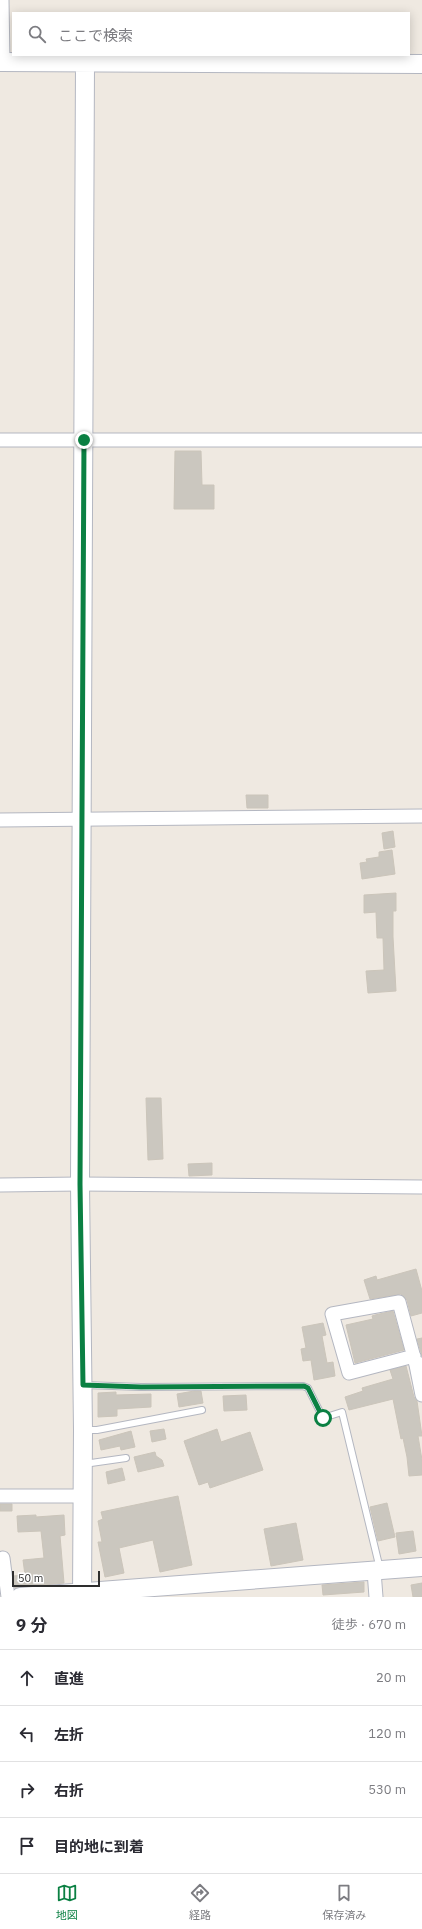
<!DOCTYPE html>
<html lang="ja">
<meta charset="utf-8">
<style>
body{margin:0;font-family:"IBM Plex Sans","Noto Sans JP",sans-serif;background:#f2f2f3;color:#2b2b33}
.scale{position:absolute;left:12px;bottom:10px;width:88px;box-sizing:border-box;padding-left:4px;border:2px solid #2e2e2e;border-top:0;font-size:11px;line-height:14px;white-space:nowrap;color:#2e2e2e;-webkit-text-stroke:3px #fff;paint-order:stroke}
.stop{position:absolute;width:12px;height:12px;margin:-9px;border:3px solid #0b8043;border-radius:50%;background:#fff}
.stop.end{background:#0b8043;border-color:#fff;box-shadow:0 1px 4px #0008}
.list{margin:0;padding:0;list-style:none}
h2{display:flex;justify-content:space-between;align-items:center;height:52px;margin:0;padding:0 16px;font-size:17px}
h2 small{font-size:13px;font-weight:400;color:#7c7c81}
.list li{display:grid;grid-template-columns:26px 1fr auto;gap:12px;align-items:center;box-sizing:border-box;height:56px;padding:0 16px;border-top:1px solid #e1e1e2}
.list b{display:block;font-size:15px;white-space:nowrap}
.list em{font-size:13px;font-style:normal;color:#7c7c81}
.icon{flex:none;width:22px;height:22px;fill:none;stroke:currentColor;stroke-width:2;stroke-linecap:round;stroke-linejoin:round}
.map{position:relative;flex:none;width:422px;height:1597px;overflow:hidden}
.search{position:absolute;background:#fff;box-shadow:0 2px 10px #0003;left:12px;right:12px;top:12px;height:44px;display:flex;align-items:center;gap:10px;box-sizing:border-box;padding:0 14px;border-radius:0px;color:#7c7c81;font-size:15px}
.sheet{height:276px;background:#fff}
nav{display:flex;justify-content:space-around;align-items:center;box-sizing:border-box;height:56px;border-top:1px solid #e1e1e2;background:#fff;font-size:11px;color:#7c7c81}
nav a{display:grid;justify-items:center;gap:2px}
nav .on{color:#0b8043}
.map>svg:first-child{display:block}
</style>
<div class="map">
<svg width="422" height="1597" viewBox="0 0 422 1597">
<rect width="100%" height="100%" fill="#efe9e1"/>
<path fill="#cbc7bf" stroke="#cbc5ba" d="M 175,451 L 201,451 L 202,485 L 214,485 L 214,509 L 174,509 Z
M 246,795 L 268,795 L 268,808 L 247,808 Z
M 393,831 L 395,847 L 384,849 L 382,833 Z
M 392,850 L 395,874 L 362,879 L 360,863 L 367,862 L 366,859 L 379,857 L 379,852 Z
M 396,893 L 396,911 L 393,911 L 393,937 L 396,991 L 368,993 L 366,971 L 384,970 L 383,938 L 377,938 L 376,912 L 364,913 L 364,895 Z
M 146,1098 L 161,1098 L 163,1159 L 148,1160 Z
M 212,1163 L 212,1175 L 189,1176 L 188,1164 Z
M 416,1269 L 422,1291 L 422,1313 L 411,1316 L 407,1300 L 401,1294 L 370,1299 L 364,1280 L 376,1276 L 377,1280 Z
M 393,1311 L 404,1350 L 355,1363 L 346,1325 L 373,1319 L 372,1316 L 375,1315 Z
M 323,1323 L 326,1335 L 322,1336 L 327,1363 L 333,1362 L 335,1376 L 314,1380 L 311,1360 L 303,1361 L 301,1349 L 306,1348 L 302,1327 Z
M 422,1338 L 422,1356 L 417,1339 Z
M 406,1366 L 414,1397 L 417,1401 L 422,1436 L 418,1436 L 422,1460 L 422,1475 L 409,1476 L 407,1457 L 403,1438 L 401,1439 L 393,1399 L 349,1410 L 345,1397 L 363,1391 L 362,1388 L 393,1379 L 390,1370 Z
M 194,1391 L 201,1391 L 203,1403 L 179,1407 L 177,1394 Z
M 116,1392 L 116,1395 L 151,1394 L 151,1407 L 117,1409 L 117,1416 L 98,1417 L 98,1393 Z
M 246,1395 L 247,1410 L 224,1411 L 223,1396 Z
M 164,1429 L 166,1439 L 152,1442 L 150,1431 Z
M 217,1429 L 221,1442 L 250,1432 L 263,1470 L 210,1488 L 208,1482 L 199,1485 L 184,1441 Z
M 131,1431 L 135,1447 L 121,1450 L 120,1446 L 101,1450 L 99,1440 Z
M 155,1452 L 156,1456 L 162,1460 L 164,1466 L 138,1472 L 134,1457 Z
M 122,1468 L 125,1480 L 108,1484 L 106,1472 Z
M 178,1496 L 192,1565 L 160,1572 L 153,1540 L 119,1548 L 124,1573 L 105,1577 L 98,1542 L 102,1542 L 98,1521 L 103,1519 L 101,1512 Z
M 387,1503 L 395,1537 L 378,1541 L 370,1507 Z
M 0,1504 L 12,1504 L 12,1511 L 0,1511 Z
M 36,1515 L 36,1517 L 64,1515 L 65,1535 L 60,1536 L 64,1583 L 15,1588 L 13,1576 L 25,1575 L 23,1560 L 44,1558 L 41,1531 L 18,1532 L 17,1516 Z
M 296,1523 L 303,1560 L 271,1566 L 264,1529 Z
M 413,1531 L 416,1551 L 399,1554 L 396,1533 Z
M 364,1582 L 364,1592 L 323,1595 L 322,1585 Z
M 422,1583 L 422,1597 L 413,1597 L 411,1585 Z"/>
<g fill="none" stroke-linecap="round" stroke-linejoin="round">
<defs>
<path id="lane" d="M 84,1385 L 141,1387 L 303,1386 L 308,1388 L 323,1418 L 342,1412 L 380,1569
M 85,1430 L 97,1430 L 202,1410
M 84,1464 L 126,1458"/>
<path id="street" d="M 2,0 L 3,62
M 0,440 L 422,440
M 0,820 L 422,816
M 0,1185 L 80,1184 L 422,1187
M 414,1356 L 349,1373 L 332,1314 L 399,1302 L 416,1365
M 422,1364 L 416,1365 L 422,1395
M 0,1496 L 82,1496
M 3,1558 L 8,1597
M 374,1571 L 376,1597"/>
<path id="secondary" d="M 0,62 L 422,64
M 20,1597 L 422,1567
M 82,1597 L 83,1430 L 80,1184 L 85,64"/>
</defs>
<use href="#lane" stroke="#b4b7c1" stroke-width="8"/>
<use href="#street" stroke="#b4b7c1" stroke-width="15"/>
<use href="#secondary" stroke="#b4b7c1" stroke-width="20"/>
<use href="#lane" stroke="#fff" stroke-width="6"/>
<use href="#street" stroke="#fff" stroke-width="13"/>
<use href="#secondary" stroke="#fff" stroke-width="18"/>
</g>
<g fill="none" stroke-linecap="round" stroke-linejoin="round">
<path stroke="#0b8043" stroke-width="5" d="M 84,440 L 80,1184 L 83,1385 L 141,1387 L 304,1386 L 308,1388 L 323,1418"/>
</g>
</svg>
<div class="scale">50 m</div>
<div class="stop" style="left:323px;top:1418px"></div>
<div class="stop end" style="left:84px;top:440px"></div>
<div class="search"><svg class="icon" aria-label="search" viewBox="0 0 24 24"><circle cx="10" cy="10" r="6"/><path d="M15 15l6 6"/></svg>ここで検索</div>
</div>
<section class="sheet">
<h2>9 分<small>徒歩 · 670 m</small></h2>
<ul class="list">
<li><svg class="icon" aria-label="ahead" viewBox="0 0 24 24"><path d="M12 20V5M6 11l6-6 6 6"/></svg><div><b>直進</b></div><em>20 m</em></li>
<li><svg class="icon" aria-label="left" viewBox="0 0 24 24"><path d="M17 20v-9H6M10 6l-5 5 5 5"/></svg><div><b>左折</b></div><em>120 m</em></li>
<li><svg class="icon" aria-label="right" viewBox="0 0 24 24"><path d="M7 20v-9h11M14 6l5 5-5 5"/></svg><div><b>右折</b></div><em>530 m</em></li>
<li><svg class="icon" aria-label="arrive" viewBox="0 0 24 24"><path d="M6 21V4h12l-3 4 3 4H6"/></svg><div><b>目的地に到着</b></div></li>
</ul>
</section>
<nav>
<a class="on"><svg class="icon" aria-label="map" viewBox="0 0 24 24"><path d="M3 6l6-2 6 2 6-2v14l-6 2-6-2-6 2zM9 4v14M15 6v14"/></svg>地図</a>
<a><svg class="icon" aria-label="directions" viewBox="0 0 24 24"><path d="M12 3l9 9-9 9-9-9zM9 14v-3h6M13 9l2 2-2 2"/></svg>経路</a>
<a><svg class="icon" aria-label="saved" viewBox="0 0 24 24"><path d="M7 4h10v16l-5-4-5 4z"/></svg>保存済み</a>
</nav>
